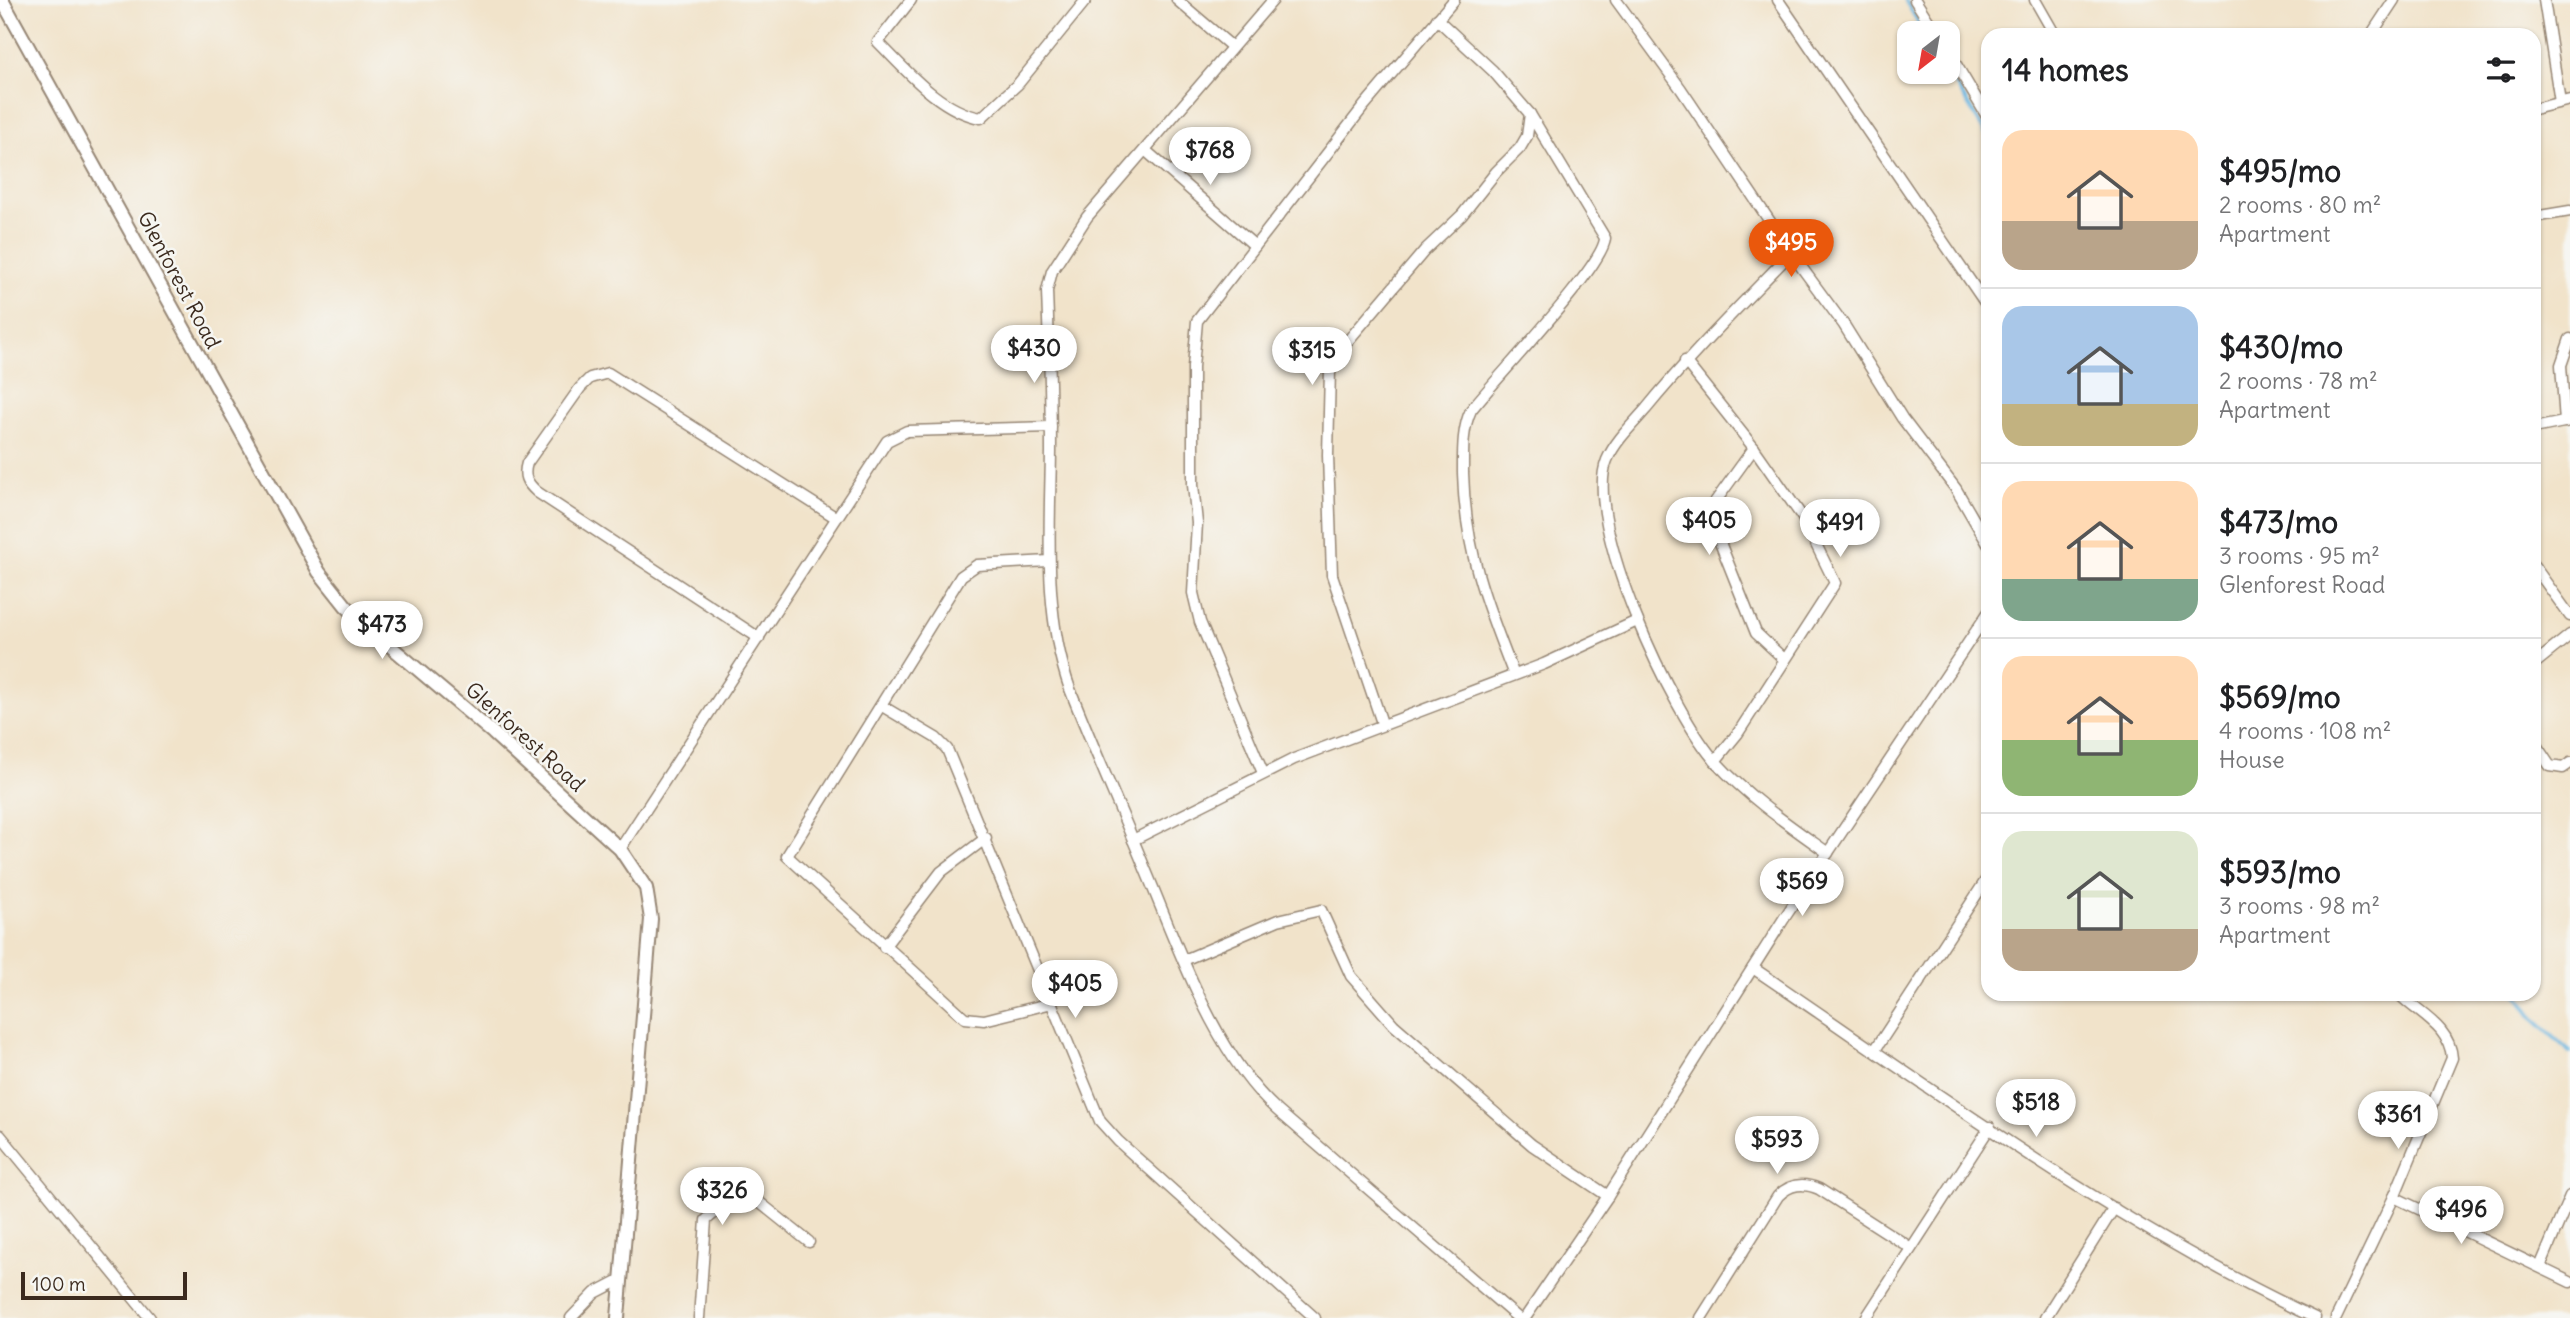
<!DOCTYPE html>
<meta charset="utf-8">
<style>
:root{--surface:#fff;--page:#f6f6f6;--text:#202124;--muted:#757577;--line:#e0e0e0;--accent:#ea580c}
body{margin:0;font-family:Delius,sans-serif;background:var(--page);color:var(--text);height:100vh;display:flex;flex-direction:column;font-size:26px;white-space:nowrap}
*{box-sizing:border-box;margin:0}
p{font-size:23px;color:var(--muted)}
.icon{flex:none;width:38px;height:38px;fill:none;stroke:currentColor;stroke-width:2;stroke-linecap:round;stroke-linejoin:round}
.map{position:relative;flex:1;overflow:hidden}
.side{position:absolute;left:1981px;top:28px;width:560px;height:973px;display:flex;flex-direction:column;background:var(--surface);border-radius:21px;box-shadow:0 2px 5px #0004}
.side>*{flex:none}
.needle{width:46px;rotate:211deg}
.controls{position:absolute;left:1897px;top:21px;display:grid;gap:14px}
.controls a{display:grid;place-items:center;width:63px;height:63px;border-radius:14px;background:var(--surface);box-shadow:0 2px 5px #0004;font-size:35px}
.scale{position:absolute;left:21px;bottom:18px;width:166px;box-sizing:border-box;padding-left:7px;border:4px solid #3b2a1e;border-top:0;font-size:19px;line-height:24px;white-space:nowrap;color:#3b2a1e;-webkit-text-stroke:5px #f6f6f2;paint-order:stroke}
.price{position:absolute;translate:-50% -60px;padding:0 16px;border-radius:24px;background:#fff;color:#222;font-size:23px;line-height:46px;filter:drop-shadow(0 2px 4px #0008)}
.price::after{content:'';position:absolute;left:50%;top:42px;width:21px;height:16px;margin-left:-10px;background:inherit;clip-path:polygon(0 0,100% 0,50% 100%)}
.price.on{background:var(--accent);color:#fff}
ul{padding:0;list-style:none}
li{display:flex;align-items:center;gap:21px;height:175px;padding:0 21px}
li+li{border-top:2px solid var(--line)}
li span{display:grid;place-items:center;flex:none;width:196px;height:140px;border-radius:21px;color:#555}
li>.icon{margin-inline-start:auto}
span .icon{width:84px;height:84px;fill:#fffc;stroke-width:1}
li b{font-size:30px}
h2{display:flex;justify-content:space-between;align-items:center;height:84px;padding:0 21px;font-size:30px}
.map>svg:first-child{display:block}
</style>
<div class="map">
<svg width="2570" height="1318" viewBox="0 0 2570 1318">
<rect width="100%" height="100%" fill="#f6f6f2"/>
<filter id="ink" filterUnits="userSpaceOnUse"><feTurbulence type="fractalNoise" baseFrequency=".0143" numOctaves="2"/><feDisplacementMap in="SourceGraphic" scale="14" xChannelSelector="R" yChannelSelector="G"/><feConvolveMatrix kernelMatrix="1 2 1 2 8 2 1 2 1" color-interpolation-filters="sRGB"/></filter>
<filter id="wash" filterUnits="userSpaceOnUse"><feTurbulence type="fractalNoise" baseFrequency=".00686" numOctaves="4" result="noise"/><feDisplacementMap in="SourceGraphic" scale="28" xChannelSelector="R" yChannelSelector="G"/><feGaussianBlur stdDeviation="1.57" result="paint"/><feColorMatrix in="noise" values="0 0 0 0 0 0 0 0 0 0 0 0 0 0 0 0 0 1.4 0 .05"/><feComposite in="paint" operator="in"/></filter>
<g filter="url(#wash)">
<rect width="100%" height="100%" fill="#f1e3ca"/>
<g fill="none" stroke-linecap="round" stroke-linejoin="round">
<g stroke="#67b6e1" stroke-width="3.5">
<path d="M1905 0 1925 33"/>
<path d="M1948 71 1988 137"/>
<path d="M2517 994 2535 1020 2570 1052"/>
</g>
</g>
</g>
<g filter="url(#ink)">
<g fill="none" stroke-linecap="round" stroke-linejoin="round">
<g stroke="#968674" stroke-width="13">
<g id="minor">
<path d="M911 0 878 42C907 71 940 111 981 118L1018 84 1086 0"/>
<path d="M1177 0 1231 46"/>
<path d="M1273 0 1087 217 1052 271 1047 291C1049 344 1051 397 1051 451 1050 530 1043 613 1070 689 1094 750 1121 810 1146 871 1179 949 1214 1054 1278 1111L1518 1318"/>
<path d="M1616 0 1681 89 1791 253 1844 325 1902 418 1956 489 1988 544"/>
<path d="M1778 0 1988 307"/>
<path d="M1915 0 1936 33"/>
<path d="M2035 0 2055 35"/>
<path d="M2544 0 2560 102"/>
<path d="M1437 19 1493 71 1530 114 1605 238C1605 265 1494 380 1471 410 1462 429 1463 452 1463 473 1465 550 1486 604 1514 675"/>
<path d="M2371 35 2394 0"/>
<path d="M1948 51 1988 118"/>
<path d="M2534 109 2570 100"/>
<path d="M1145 150 1255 246"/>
<path d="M2534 217 2570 211"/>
<path d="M1791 253C1741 305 1691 354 1646 409 1633 424 1615 441 1607 460 1582 521 1673 716 1717 763 1749 798 1789 825 1828 853"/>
<path d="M1685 361 1754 448 1803 518 1835 583 1738 733 1715 761"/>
<path d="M2565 422 2561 365 2570 339"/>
<path d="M2534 428 2569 421"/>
<path d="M1754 448 1715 502 1713 525 1756 633 1785 660"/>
<path d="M1049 561 977 565 961 576 787 856 965 1018 984 1020 1052 1003"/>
<path d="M2534 566 2570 616"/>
<path d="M759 638 537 492C526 482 523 476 527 463L580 388 590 378 608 373 835 517"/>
<path d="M2534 664 2570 635"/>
<path d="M882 706 936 738 947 749 1100 1121 1118 1141 1315 1318"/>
<path d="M1382 723 1332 575 1328 455 1330 369 1346 343 1425 250 1462 215 1496 172 1520 148 1527 136 1530 114"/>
<path d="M2534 742 2550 766 2563 768 2570 763"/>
<path d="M1263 773 1200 622 1193 593 1197 523 1193 485V367L1197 321 1364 106 1454 0"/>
<path d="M1133 840 1294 759 1544 664 1637 621"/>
<path d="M620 849 887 441 907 431 1051 427"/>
<path d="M884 947 941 872 986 838"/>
<path d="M1184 960 1278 920 1321 910 1351 976 1394 1025 1532 1145 1608 1196"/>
<path d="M1753 968C1935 1091 2116 1225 2315 1318"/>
<path d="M1875 1050 1988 877"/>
<path d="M0 1135 150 1318"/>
<path d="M2394 1197 2570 1282"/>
<path d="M2540 1267 2570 1196"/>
<path d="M571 1318 595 1293 620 1280"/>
<path d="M699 1318 706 1220 725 1204 759 1202 809 1242"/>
<path d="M1525 1318 1608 1196 1785 917 1988 613"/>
<path d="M1701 1318 1778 1196C1790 1184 1803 1182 1819 1189L1911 1248"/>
<path d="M1866 1318 1990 1127"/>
<path d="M2045 1318 2114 1208"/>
<path d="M2336 1318 2394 1197 2452 1058C2450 1026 2418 1014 2399 994"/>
</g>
</g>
<g stroke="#968674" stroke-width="16">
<path id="tertiary" d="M2 0 319 572 346 606 376 634 493 733 620 849 646 888 651 919 618 1318"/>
</g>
<use href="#minor" stroke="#fff" stroke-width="10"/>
<use href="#tertiary" stroke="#fff" stroke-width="12"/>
</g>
</g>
<g text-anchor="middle" stroke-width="5" stroke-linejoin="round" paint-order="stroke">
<g font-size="21" fill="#3b2a1e" stroke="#f6f6f2">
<text transform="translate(179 280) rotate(62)" y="7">Glenforest Road</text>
<text transform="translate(525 737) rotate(42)" y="7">Glenforest Road</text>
</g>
</g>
</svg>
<div class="controls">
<a><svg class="needle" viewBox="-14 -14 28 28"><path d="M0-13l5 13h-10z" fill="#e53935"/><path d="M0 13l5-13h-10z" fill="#757577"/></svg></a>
</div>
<div class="scale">100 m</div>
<b class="price" style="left:1210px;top:187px">$768</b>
<b class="price on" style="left:1791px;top:279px">$495</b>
<b class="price" style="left:1034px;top:385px">$430</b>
<b class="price" style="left:1312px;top:387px">$315</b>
<b class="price" style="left:1709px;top:557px">$405</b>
<b class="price" style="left:1840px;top:559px">$491</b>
<b class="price" style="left:382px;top:661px">$473</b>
<b class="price" style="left:1802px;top:918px">$569</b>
<b class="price" style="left:1075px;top:1020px">$405</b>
<b class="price" style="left:2036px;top:1139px">$518</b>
<b class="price" style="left:2398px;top:1151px">$361</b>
<b class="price" style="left:1777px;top:1176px">$593</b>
<b class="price" style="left:722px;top:1227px">$326</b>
<b class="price" style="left:2461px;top:1246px">$496</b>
<section class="side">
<h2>14 homes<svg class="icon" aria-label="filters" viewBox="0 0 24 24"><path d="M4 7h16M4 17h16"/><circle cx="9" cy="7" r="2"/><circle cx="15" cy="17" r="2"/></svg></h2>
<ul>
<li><span style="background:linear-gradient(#ffd9b3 65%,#b9a48a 0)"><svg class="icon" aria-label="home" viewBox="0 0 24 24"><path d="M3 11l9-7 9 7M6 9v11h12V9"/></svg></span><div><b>$495/mo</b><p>2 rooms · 80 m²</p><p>Apartment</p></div></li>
<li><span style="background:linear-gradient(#a9c7e8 70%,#c2b280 0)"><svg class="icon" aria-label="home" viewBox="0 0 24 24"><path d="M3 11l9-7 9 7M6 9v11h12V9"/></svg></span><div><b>$430/mo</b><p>2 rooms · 78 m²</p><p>Apartment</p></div></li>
<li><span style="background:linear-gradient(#ffd9b3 70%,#7fa58c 0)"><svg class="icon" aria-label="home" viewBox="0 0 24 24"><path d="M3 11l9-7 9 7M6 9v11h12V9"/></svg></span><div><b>$473/mo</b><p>3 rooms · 95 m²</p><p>Glenforest Road</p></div></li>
<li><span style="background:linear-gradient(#ffd9b3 60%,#8fb573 0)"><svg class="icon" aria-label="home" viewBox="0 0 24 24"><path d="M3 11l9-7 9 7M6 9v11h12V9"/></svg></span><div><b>$569/mo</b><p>4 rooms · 108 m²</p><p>House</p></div></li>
<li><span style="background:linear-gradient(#dfe7d0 70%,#b9a48a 0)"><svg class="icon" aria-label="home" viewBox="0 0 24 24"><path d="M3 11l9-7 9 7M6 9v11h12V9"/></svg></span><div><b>$593/mo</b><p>3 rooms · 98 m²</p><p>Apartment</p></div></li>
</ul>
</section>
</div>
